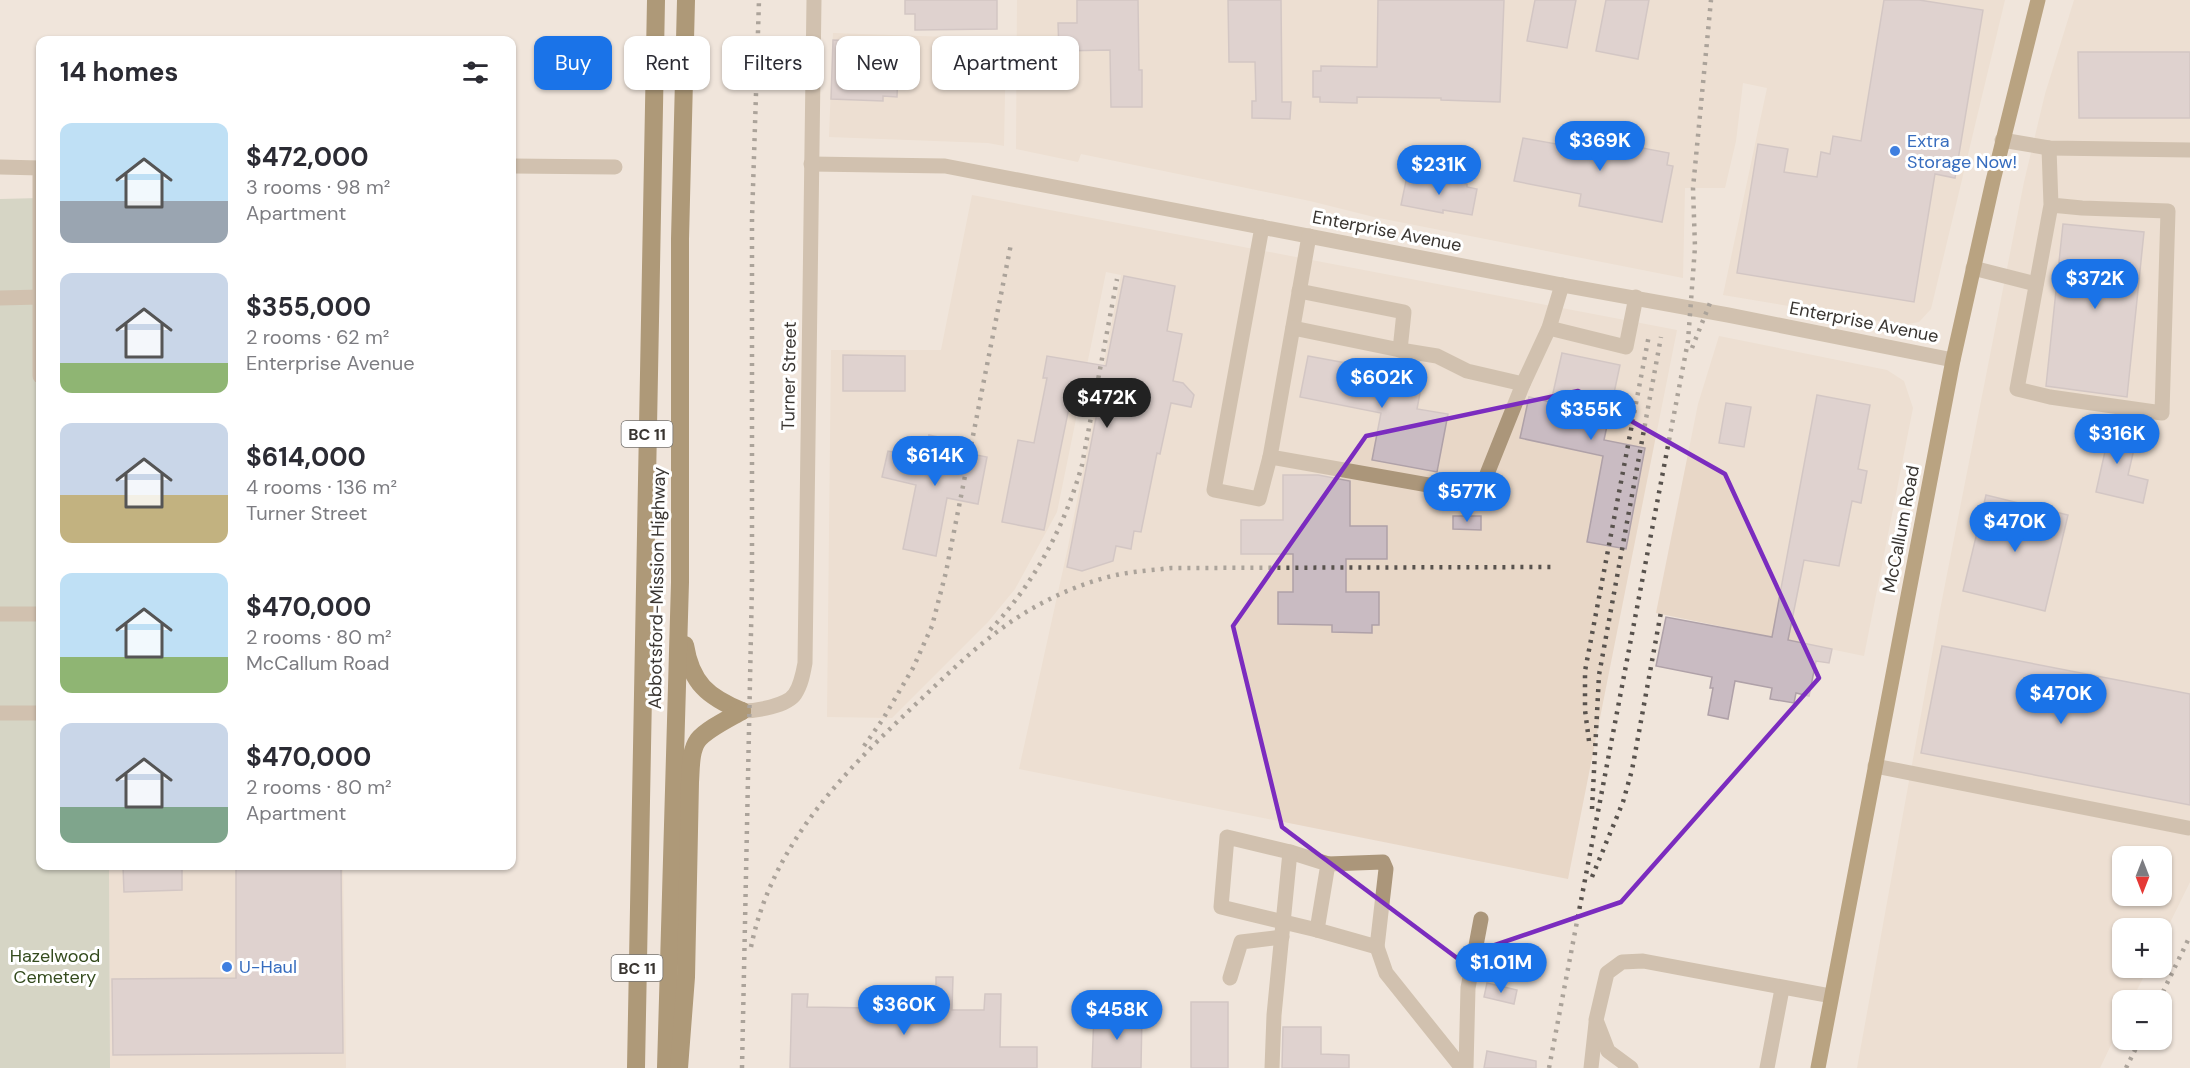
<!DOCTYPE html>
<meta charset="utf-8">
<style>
:root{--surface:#fff;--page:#f2f2f3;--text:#2b2b33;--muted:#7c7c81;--accent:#1a73e8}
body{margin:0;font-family:"DM Sans",sans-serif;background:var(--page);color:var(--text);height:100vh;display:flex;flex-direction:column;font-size:22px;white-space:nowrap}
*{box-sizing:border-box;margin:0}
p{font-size:20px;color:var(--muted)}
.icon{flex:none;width:33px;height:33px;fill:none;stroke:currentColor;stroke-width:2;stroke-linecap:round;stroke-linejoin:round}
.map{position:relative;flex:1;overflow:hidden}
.drawer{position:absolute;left:36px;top:36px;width:480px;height:834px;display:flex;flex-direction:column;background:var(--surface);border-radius:12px;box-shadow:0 2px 4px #0004}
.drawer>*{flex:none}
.hud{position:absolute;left:534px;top:36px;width:570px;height:54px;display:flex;gap:12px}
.needle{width:39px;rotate:180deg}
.fabs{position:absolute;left:2112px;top:846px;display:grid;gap:12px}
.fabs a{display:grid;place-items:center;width:60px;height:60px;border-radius:12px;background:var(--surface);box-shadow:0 2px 4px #0004;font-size:30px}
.price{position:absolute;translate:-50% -51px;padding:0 14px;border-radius:21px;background:var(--accent);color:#fff;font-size:20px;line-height:39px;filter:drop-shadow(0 2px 3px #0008)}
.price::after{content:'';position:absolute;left:50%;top:36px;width:18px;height:14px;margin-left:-9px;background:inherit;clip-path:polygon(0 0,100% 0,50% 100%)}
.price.on{background:#222;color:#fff}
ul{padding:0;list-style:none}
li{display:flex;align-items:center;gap:18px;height:150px;padding:0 24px}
li span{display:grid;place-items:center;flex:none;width:168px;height:120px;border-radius:12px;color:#555}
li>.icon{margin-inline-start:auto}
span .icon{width:72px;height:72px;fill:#fffc;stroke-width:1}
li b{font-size:26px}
h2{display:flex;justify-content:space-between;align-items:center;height:72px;padding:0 24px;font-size:26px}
.tag{padding:0 21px;border-radius:12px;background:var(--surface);box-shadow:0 2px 4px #0004;font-size:21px;line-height:54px}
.tag.on{background:var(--accent);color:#fff}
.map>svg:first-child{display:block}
</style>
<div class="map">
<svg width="2190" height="1068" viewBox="0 0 2190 1068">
<rect width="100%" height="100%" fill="#f0e5db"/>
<g fill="#e8d7c7" fill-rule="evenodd">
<path d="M1017 0H2005L1931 309 1919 322 1903 325 1723 295 1767 88 1743 83 1736 141 1725 188H1685L1683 278 1374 217 1310 201 1081 154 1078 162 1016 149Z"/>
<path d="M2074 0H2190V882L2162 939V928H2122V968H2148L2132 1000H2122V1022L2100 1068H1857L1940 610 2024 182 2045 94ZM2122 856H2162V896H2122Z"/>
<path d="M833 33 1006 39 1004 146 988 143 829 137Z"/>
<path d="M972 195 1677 330 1568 879 1019 769 1068 547 1121 275 1106 272 1057 512 1015 589 988 622 892 718 827 717 831 350H941Z"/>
<path d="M1719 336 1887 370 1904 381 1913 408 1864 656 1656 613 1698 404Z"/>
<path d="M109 866H343L346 1068H110Z"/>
</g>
<path fill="#b5c0ac" d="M40 198V866H109L110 1068H0V199Z"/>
<g fill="#c9bbc2" stroke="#afa1a8" stroke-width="1.5">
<path d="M905 0H997V29L915 30V14H905Z"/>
<path d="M1077 0H1138L1139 70H1142V107H1111L1110 50 1059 51 1058 23H1077Z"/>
<path d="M1228 0H1281L1282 102H1291L1290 119 1252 118V101H1256L1255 62H1229Z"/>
<path d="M1378 0H1504L1500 102 1441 100V98L1357 97V103L1320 102V97H1313V71H1321V66L1377 67Z"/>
<path d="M1535 0H1576L1567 48 1527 41Z"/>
<path d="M1606 0H1649L1638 59 1596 51Z"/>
<path d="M1884 0H1919L1983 10 1955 178 1935 174 1914 302 1737 273 1758 144 1788 149 1784 172 1817 177 1821 152 1830 154 1833 136 1861 141Z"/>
<path d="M833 40 899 43 897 97 883 96V101L831 99Z"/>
<path d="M2078 52H2190V118H2079Z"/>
<path d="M1595 122 1619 127 1616 143 1669 153 1667 165 1673 166 1662 222 1579 206 1581 194 1514 181 1523 138 1556 144 1559 131 1575 134 1576 128 1594 132Z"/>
<path d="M1407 176 1450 184 1451 180 1467 184V187L1477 189 1472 215 1443 210V213L1401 205Z"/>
<path d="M2063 224 2144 232 2127 397 2046 386Z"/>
<path d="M1124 276 1175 286 1167 331 1182 334 1173 381 1183 383 1194 395 1191 407 1171 403 1160 454 1157 453 1141 532 1134 531 1131 549 1116 546 1113 561 1082 571 1067 567 1102 387 1074 383 1044 530 1002 522 1018 440 1034 443 1047 378H1043L1047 356 1106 366Z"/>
<path d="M1562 353 1620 365 1604 440 1645 448 1626 549 1587 542 1603 456 1520 438 1529 397 1551 402Z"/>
<path d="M843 355 905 356V391H843Z"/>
<path d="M1308 356 1423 377 1417 409 1448 414 1437 472 1372 460 1381 413 1300 397Z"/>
<path d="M1817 395 1870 405 1858 469 1867 471 1861 503 1852 501 1839 566 1804 560 1788 640 1832 649 1829 663 1816 661 1809 696 1796 693 1794 703 1770 699 1772 688 1735 681 1728 719 1708 715 1713 688H1710L1712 677 1656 666 1666 617 1772 637Z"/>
<path d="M1726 403 1751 407 1744 447 1719 443Z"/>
<path d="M2090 425 2137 436 2128 475 2148 480 2143 503 2096 492 2106 447 2086 442Z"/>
<path d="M929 435 958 441 956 451 987 457 978 504 947 498 936 556 903 549 916 485 882 477 888 451 924 458Z"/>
<path d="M1283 475H1318L1350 481V526H1387V559H1346V592H1379V625H1372V633L1332 632V625L1278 624V592H1293V554H1241V520H1283Z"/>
<path d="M1986 495 2068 515 2045 611 1963 591Z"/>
<path d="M1453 516H1481V530L1453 529Z"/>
<path d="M1942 646 2190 694V805L1921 753Z"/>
<path d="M123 866H182V890L124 892Z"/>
<path d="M236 866H341L343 1053 113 1055 112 979 236 978Z"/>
<path d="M936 977H953L952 1010H984L985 994H1001L1000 1047H1037V1068H790L792 994H808L807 1007 936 1009Z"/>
<path d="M1487 983 1517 990 1514 1004 1484 997Z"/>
<rect x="1191" y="1002" width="37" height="66"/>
<path d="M1094 1012 1142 1014 1141 1068H1092Z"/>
<path d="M1283 1027H1321V1054L1349 1055V1068H1282Z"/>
<path d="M1487 1051 1536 1061V1068H1484Z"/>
</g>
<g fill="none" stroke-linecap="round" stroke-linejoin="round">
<g stroke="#ab967a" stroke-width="15">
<path d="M2002 140 2049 148 2190 150"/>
<path d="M2049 148 2051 205 2017 389 2050 397 2162 413 2168 211 2082 208 2051 205"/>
<path d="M811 164 945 166 1562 285 1728 315 1953 360"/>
<path d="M512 166 615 167"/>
<path d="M0 167 40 168"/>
<path d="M40 168V376"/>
<path d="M1262 227 1214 490 1259 499 1270 457"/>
<path d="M1309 236 1270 457 1479 494 1523 384 1549 328 1562 285"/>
<path d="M1973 268 2036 284"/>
<path d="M0 298 40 297"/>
<path d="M1293 328 1400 350 1404 312 1299 291"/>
<path d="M1549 328 1626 347 1636 297"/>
<path d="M1400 350 1437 356 1467 371 1523 384"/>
<path d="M0 614H40"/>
<path d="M742 711C756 711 787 706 795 694 801 685 803 674 805 663L814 0"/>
<path d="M0 713H40"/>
<path d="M1875 766 2188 828"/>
<path d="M1227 837 1290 852 1328 864 1317 930 1221 907Z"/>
<path d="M1317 930 1377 947 1386 869 1383 862 1328 864"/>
<path d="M1377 947 1386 973 1462 1068"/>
<path d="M1230 978 1241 942 1282 937"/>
<path d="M1272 1068 1274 1015 1290 852"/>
<path d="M1466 1068 1468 988 1481 919"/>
<path d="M1591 1068 1596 1023"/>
<path d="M1631 1068 1608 1051 1596 1020 1607 973 1622 962 1643 961 1831 996"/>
<path d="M1767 1068 1782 989"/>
</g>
<path stroke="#775216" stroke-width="15" d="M1818 1068 1953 360 1993 181 2038 0"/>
<g stroke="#5e3c00" stroke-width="18">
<path d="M685 645C691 683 708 697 742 711"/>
<path d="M636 1068 656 0"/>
<path d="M666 1068 680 582V239L686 0"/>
<path d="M679 1068 686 977 690 782C691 769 690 751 698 740 707 729 730 718 742 711"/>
</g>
<g stroke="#58524d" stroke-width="4.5" stroke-dasharray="3 6" stroke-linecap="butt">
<path d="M1692 348 1712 298"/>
<path d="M990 630C1034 584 1065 526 1082 465L1117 279"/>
<path d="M1589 741 1585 710V671L1649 335"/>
<path d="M864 746 883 719 913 668 932 626 946 572 1011 244"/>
<path d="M1592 809 1599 675 1661 337"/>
<path d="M1592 877 1623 802 1632 770 1661 612"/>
<path d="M751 947C772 844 843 773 917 703 953 669 989 633 1033 608 1059 593 1091 580 1121 574 1138 571 1155 570 1171 568L1555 567"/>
<path d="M2159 1000 2190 936"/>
<path d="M742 1068 752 584V219L759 0"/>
<path d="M1549 1068 1688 341 1695 247 1693 188 1711 0"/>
<path d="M2126 1068 2140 1040"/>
</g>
</g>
<path d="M0 0H2190V1068H0ZM1578 391 1725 474 1819 678 1621 902 1457 958 1282 827 1233 626 1366 436Z" fill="#f0e5db" fill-opacity=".55" fill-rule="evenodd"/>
<path fill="none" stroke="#7b2cbf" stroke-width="4.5" stroke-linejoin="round" d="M1578 391 1725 474 1819 678 1621 902 1457 958 1282 827 1233 626 1366 436Z"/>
<g fill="#3f7fe0" stroke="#fff" stroke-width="2">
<circle cx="1895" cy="151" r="6"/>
<circle cx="227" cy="967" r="6"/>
</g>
<g text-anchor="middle" stroke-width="6" stroke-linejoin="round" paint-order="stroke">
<g fill="#fff" stroke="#74726f" stroke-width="1.5">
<rect x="621.5" y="421" width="51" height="26" rx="4.5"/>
<rect x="611.5" y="955" width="51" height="26" rx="4.5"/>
</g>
<g font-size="16" font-weight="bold" fill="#393531">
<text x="647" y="440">BC 11</text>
<text x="637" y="974">BC 11</text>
</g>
<g font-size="18" fill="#366cbe" stroke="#fff" text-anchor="start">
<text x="1907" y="147">Extra<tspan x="1907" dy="21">Storage Now!</tspan></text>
<text x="239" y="973">U-Haul</text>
</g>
<g font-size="18" fill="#393531" stroke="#fff">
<text transform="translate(1387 231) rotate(11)" y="6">Enterprise Avenue</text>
<text transform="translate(1864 322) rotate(11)" y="6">Enterprise Avenue</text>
<text transform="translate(789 376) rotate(-89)" y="6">Turner Street</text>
<text transform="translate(1901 529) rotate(-79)" y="6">McCallum Road</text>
<text transform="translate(657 588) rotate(-89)" y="6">Abbotsford-Mission Highway</text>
</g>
<g font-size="18" fill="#344b1e" stroke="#fff">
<text x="55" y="962">Hazelwood<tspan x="55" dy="21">Cemetery</tspan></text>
</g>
</g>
</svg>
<div class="fabs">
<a><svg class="needle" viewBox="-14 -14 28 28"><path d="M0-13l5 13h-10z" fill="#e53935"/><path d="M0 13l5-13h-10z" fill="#7c7c81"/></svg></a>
<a>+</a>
<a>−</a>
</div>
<b class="price" style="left:1600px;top:172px">$369K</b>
<b class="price" style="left:1439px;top:196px">$231K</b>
<b class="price" style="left:2095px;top:310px">$372K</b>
<b class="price" style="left:1382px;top:409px">$602K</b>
<b class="price on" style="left:1107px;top:429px">$472K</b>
<b class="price" style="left:1591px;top:441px">$355K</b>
<b class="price" style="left:2117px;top:465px">$316K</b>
<b class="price" style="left:935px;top:487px">$614K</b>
<b class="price" style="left:1467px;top:523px">$577K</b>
<b class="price" style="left:2015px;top:553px">$470K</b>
<b class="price" style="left:2061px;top:725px">$470K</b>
<b class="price" style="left:1501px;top:994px">$1.01M</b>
<b class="price" style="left:904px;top:1036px">$360K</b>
<b class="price" style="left:1117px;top:1041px">$458K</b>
<div class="hud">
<a class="tag on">Buy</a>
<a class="tag">Rent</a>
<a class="tag">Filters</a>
<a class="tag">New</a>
<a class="tag">Apartment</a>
</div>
<section class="drawer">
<h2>14 homes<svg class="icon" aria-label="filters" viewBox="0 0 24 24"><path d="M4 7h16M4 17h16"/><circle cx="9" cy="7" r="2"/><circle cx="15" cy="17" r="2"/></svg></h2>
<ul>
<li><span style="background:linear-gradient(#bfe0f5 65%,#9aa5b1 0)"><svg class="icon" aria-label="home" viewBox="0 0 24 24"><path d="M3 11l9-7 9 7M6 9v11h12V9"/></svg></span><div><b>$472,000</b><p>3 rooms · 98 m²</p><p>Apartment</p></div></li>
<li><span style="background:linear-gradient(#c9d6e8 75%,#8fb573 0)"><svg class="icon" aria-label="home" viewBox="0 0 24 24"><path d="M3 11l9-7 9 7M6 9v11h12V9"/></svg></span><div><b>$355,000</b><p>2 rooms · 62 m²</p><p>Enterprise Avenue</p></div></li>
<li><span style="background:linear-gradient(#c9d6e8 60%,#c2b280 0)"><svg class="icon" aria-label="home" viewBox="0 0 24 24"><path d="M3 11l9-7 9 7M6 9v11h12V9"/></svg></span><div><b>$614,000</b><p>4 rooms · 136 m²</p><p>Turner Street</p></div></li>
<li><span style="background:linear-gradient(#bfe0f5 70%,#8fb573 0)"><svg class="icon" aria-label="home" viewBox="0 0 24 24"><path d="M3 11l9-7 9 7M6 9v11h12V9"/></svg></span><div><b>$470,000</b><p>2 rooms · 80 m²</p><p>McCallum Road</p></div></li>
<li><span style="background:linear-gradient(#c9d6e8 70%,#7fa58c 0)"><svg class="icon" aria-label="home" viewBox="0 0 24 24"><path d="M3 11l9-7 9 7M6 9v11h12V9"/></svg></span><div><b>$470,000</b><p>2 rooms · 80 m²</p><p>Apartment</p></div></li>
</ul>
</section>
</div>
